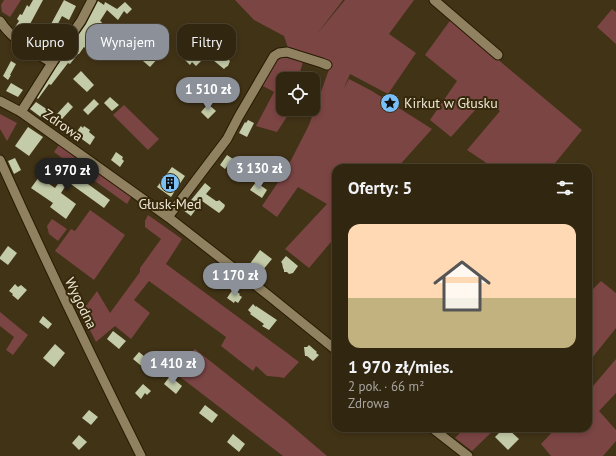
<!DOCTYPE html>
<html lang="pl">
<meta charset="utf-8">
<style>
:root{--surface:#312610;--page:#392e19;--text:#f1f3f6;--muted:#a8a59f;--line:#4c4330;--accent:#8c9099}
body{margin:0;font-family:"PT Sans",sans-serif;background:var(--page);color:var(--text);height:100vh;display:flex;flex-direction:column;font-size:15px;white-space:nowrap}
*{box-sizing:border-box;margin:0}
p{font-size:13px;color:var(--muted)}
.icon{flex:none;width:22px;height:22px;fill:none;stroke:currentColor;stroke-width:2;stroke-linecap:round;stroke-linejoin:round}
.map{position:relative;flex:1;overflow:hidden}
.panel{position:absolute;left:332px;top:164px;width:260px;height:268px;display:flex;flex-direction:column;background:var(--surface);border-radius:12px;box-shadow:0 2px 6px #0003,0 0 0 1px var(--line)}
.panel>*{flex:none}
.hud{position:absolute;left:12px;top:24px;width:260px;height:36px;display:flex;gap:8px}
.fabs{position:absolute;left:276px;top:72px;display:grid;gap:8px}
.fabs a{display:grid;place-items:center;width:44px;height:44px;border-radius:8px;background:var(--surface);box-shadow:0 2px 6px #0003,0 0 0 1px var(--line);font-size:20px}
.price{position:absolute;translate:-50% -34px;padding:0 9px;border-radius:14px;background:var(--accent);color:#fff;font-size:13px;line-height:26px;filter:drop-shadow(0 1px 2px #0008)}
.price::after{content:'';position:absolute;left:50%;top:24px;width:12px;height:9px;margin-left:-6px;background:inherit;clip-path:polygon(0 0,100% 0,50% 100%)}
.price.on{background:#222;color:#fff}
ul{padding:0;list-style:none}
li{display:grid;align-content:center;gap:8px;height:212px;padding:0 16px}
li span{display:grid;place-items:center;height:124px;border-radius:12px;color:#555}
li>.icon{margin-inline-start:auto}
span .icon{width:72px;height:72px;fill:#fffc;stroke-width:1}
li b{font-size:17px}
h2{display:flex;justify-content:space-between;align-items:center;height:48px;padding:0 16px;font-size:17px}
.pill{padding:0 14px;border-radius:12px;background:var(--surface);box-shadow:0 2px 6px #0003,0 0 0 1px var(--line);font-size:14px;line-height:36px}
.pill.on{background:var(--accent);color:#fff}
.map>svg:first-child{display:block}
</style>
<div class="map">
<svg width="616" height="456" viewBox="0 0 616 456">
<rect width="100%" height="100%" fill="#413316"/>
<g fill="#7b4544">
<path d="M4 0H21L10 17 2 12 1 5Z"/>
<path d="M235 0H343L317 34 345 0H414L389 34 416 53 388 94 350 74 344 88 349 79 372 91 432 129 397 168H336V236L309 268 285 249 327 204 298 187 277 217 262 206 285 172 309 125 331 64 302 52 288 48 284 36 254 20Z"/>
<path d="M612 9 616 12V44L597 27Z"/>
<path d="M452 18 502 63 582 130 551 168H494L467 150 500 111 484 100 451 137 430 120 457 81 425 55Z"/>
<path d="M284 57 303 62 298 79H283V109H289L288 115 277 132 256 126 274 92 261 85 278 58Z"/>
<path d="M124 105 159 139 148 150 113 115Z"/>
<path d="M0 114 17 123 7 141 0 129Z"/>
<path d="M59 145 75 157 70 164 54 152Z"/>
<path d="M82 162 131 197 127 204 78 169Z"/>
<path d="M90 210 125 235 94 280 55 251 71 229 75 231Z"/>
<path d="M148 215 182 239 166 264 299 362 284 378 279 377 267 376 256 366 253 371 221 346 226 337 149 281 134 300 150 313 131 339 115 326 96 342 81 313 97 291 110 313 140 272V268L161 239 145 227V221Z"/>
<path d="M52 219 67 229 58 241 49 234 47 226Z"/>
<path d="M601 281 616 293V328L588 363V294Z"/>
<path d="M0 312 28 335 13 355 6 350 14 337 0 326Z"/>
<path d="M195 349 286 421 327 456H283L175 373Z"/>
<path d="M616 359V393L599 411 616 430V441L603 456H551L541 444 556 428H588V392Z"/>
<path d="M465 428H496L472 451 455 438Z"/>
</g>
<g fill="#c4cba8">
<path d="M33 0H43L29 26 27 25 21 35 16 30 17 28 15 27 19 21 17 19 20 14 22 15 27 5 29 7Z"/>
<path d="M64 0 76 6 69 20 62 16 52 35 60 41 54 50 44 44 41 49 32 44 45 23 50 26Z"/>
<path d="M98 1 104 5 105 2 117 9 125 2 132 9 127 14 124 11 118 20 107 10 100 21 102 22 93 34 95 36 90 43 98 49 94 55 84 47 79 54H78L70 64 68 63 51 85 49 84 38 99 37 98 57 66 86 24Z"/>
<path d="M120 25 129 34 122 41 113 32Z"/>
<path d="M153 49 160 56 150 67 143 61Z"/>
<path d="M188 53H193L201 61 196 66 192 62 190 65 185 60 187 58 186 56Z"/>
<path d="M218 54H222L230 61 228 66 226 67 224 69 213 60Z"/>
<path d="M11 61 16 64 10 75H11L8 80 3 76Z"/>
<path d="M81 71 94 85 87 92 73 79Z"/>
<path d="M11 83 23 90 18 97 6 91Z"/>
<path d="M110 97 119 105 112 111 104 103Z"/>
<path d="M94 99 99 104 88 115 83 110Z"/>
<path d="M36 102 48 110 42 118 30 109Z"/>
<path d="M68 102 73 107 62 119 57 114Z"/>
<path d="M208 104 216 111 208 119 201 112Z"/>
<path d="M248 120 254 123 247 137 239 133 245 122 246 123Z"/>
<path d="M81 126 83 128 84 126 90 130 89 132 95 137 90 145 75 134Z"/>
<path d="M28 127 43 137 29 156 15 146Z"/>
<path d="M116 152 123 157 122 159 124 161 120 167 111 160Z"/>
<path d="M227 155 233 159 225 169 220 165Z"/>
<path d="M15 158 21 170 14 174 8 161Z"/>
<path d="M61 164 68 170 70 168 75 172 74 174 110 200 104 208 68 182 61 193 76 204 66 219 50 207 53 203 31 188 39 177 55 188 62 178 55 173Z"/>
<path d="M172 167 185 176 171 197 157 187Z"/>
<path d="M256 182 267 190 262 198 250 190Z"/>
<path d="M205 183 211 188 206 194 216 201H218L219 200 225 205 224 208 219 213 202 201 191 216 183 210Z"/>
<path d="M8 246 17 253 8 265 0 259V257Z"/>
<path d="M260 250 272 259 262 271 256 267 254 269 249 265Z"/>
<path d="M286 256 298 266 293 273 289 274 287 272H284V270L283 268 282 263 281 262Z"/>
<path d="M217 276 225 281 219 289 212 284Z"/>
<path d="M15 284 18 287 21 285 27 290 18 300 12 295 13 294 9 291Z"/>
<path d="M233 289 240 294 239 295 242 297 238 303 235 301 234 303 227 298Z"/>
<path d="M253 304 256 307V306L277 320 269 330 262 326 264 324 250 314 251 313 248 310Z"/>
<path d="M43 316 52 324 48 329 39 322Z"/>
<path d="M113 331 126 341 119 349 107 339Z"/>
<path d="M55 344 65 353 54 367 43 358Z"/>
<path d="M309 345 317 352 316 353 319 355 313 361 307 356H305L304 347H307Z"/>
<path d="M139 352 151 362 145 369 133 359Z"/>
<path d="M170 376 182 386 176 394 164 384Z"/>
<path d="M143 384 151 391 147 395 145 393 141 399 135 393Z"/>
<path d="M205 405 218 415 212 423 199 413Z"/>
<path d="M89 410 98 417 91 425 82 418Z"/>
<path d="M504 428H507L519 439 508 450 495 437Z"/>
<path d="M233 434 245 444 239 452 227 442Z"/>
<path d="M79 435 87 442 79 450 72 443Z"/>
</g>
<g fill="none" stroke-linecap="round" stroke-linejoin="round">
<g stroke="#271b00" stroke-width="11">
<g id="minor">
<path d="M434 0 498 55"/>
<path d="M0 21C12 40 33 51 52 63"/>
<path d="M0 101 21 112 168 217 268 295 336 350"/>
<path d="M21 112 52 63 81 21 92 0"/>
<path d="M0 160C45 260 92 358 141 456"/>
<path d="M168 217 227 139 239 116 274 56 279 53 287 52 322 63 327 65"/>
<path d="M432 428 468 456"/>
</g>
</g>
<use href="#minor" stroke="#908161" stroke-width="9"/>
</g>
<defs>
<g id="sight-disc" transform="scale(1)"><circle r="9.5" fill="#79bff8" stroke="#36290b"/><path d="M0-6L1.8-2.2L6-1.7L2.9 1.2L3.7 5.4L0 3.3L-3.7 5.4L-2.9 1.2L-6-1.7L-1.8-2.2Z" fill="#111"/></g>
<g id="building-disc" transform="scale(1)"><circle r="9.5" fill="#79bff8" stroke="#36290b"/><path d="M-4-6H4V6H1V3H-1V6H-4ZM-2.5-4.3h1.7v1.8h-1.7ZM.8-4.3h1.7v1.8H.8ZM-2.5-1h1.7V.8h-1.7ZM.8-1h1.7V.8H.8Z" fill="#111"/></g>
</defs>
<g fill-rule="evenodd">
<use href="#sight-disc" x="390" y="103"/>
<use href="#building-disc" x="170" y="183"/>
</g>
<g text-anchor="middle" stroke-width="4" stroke-linejoin="round" paint-order="stroke">
<g font-size="14" fill="#eee6d5" stroke="#36290b" text-anchor="start">
<text x="404" y="108">Kirkut w Głusku</text>
<text x="170" y="209" text-anchor="middle">Głusk-Med</text>
</g>
<g font-size="14" fill="#eee6d5" stroke="#36290b">
<text transform="translate(63 125) rotate(35)" y="5">Zdrowa</text>
<text transform="translate(81 303) rotate(64)" y="5">Wygodna</text>
</g>
</g>
</svg>
<div class="fabs">
<a><svg class="icon" aria-label="locate" viewBox="0 0 24 24"><circle cx="12" cy="12" r="6"/><path d="M12 2v4M12 18v4M2 12h4M18 12h4"/></svg></a>
</div>
<b class="price" style="left:208px;top:111px">1 510 zł</b>
<b class="price" style="left:259px;top:190px">3 130 zł</b>
<b class="price on" style="left:67px;top:192px">1 970 zł</b>
<b class="price" style="left:235px;top:297px">1 170 zł</b>
<b class="price" style="left:173px;top:385px">1 410 zł</b>
<div class="hud">
<a class="pill">Kupno</a>
<a class="pill on">Wynajem</a>
<a class="pill">Filtry</a>
</div>
<section class="panel">
<h2>Oferty: 5<svg class="icon" aria-label="filters" viewBox="0 0 24 24"><path d="M4 7h16M4 17h16"/><circle cx="9" cy="7" r="2"/><circle cx="15" cy="17" r="2"/></svg></h2>
<ul>
<li><span style="background:linear-gradient(#ffd9b3 60%,#c2b280 0)"><svg class="icon" aria-label="home" viewBox="0 0 24 24"><path d="M3 11l9-7 9 7M6 9v11h12V9"/></svg></span><div><b>1 970 zł/mies.</b><p>2 pok. · 66 m²</p><p>Zdrowa</p></div></li>
</ul>
</section>
</div>
